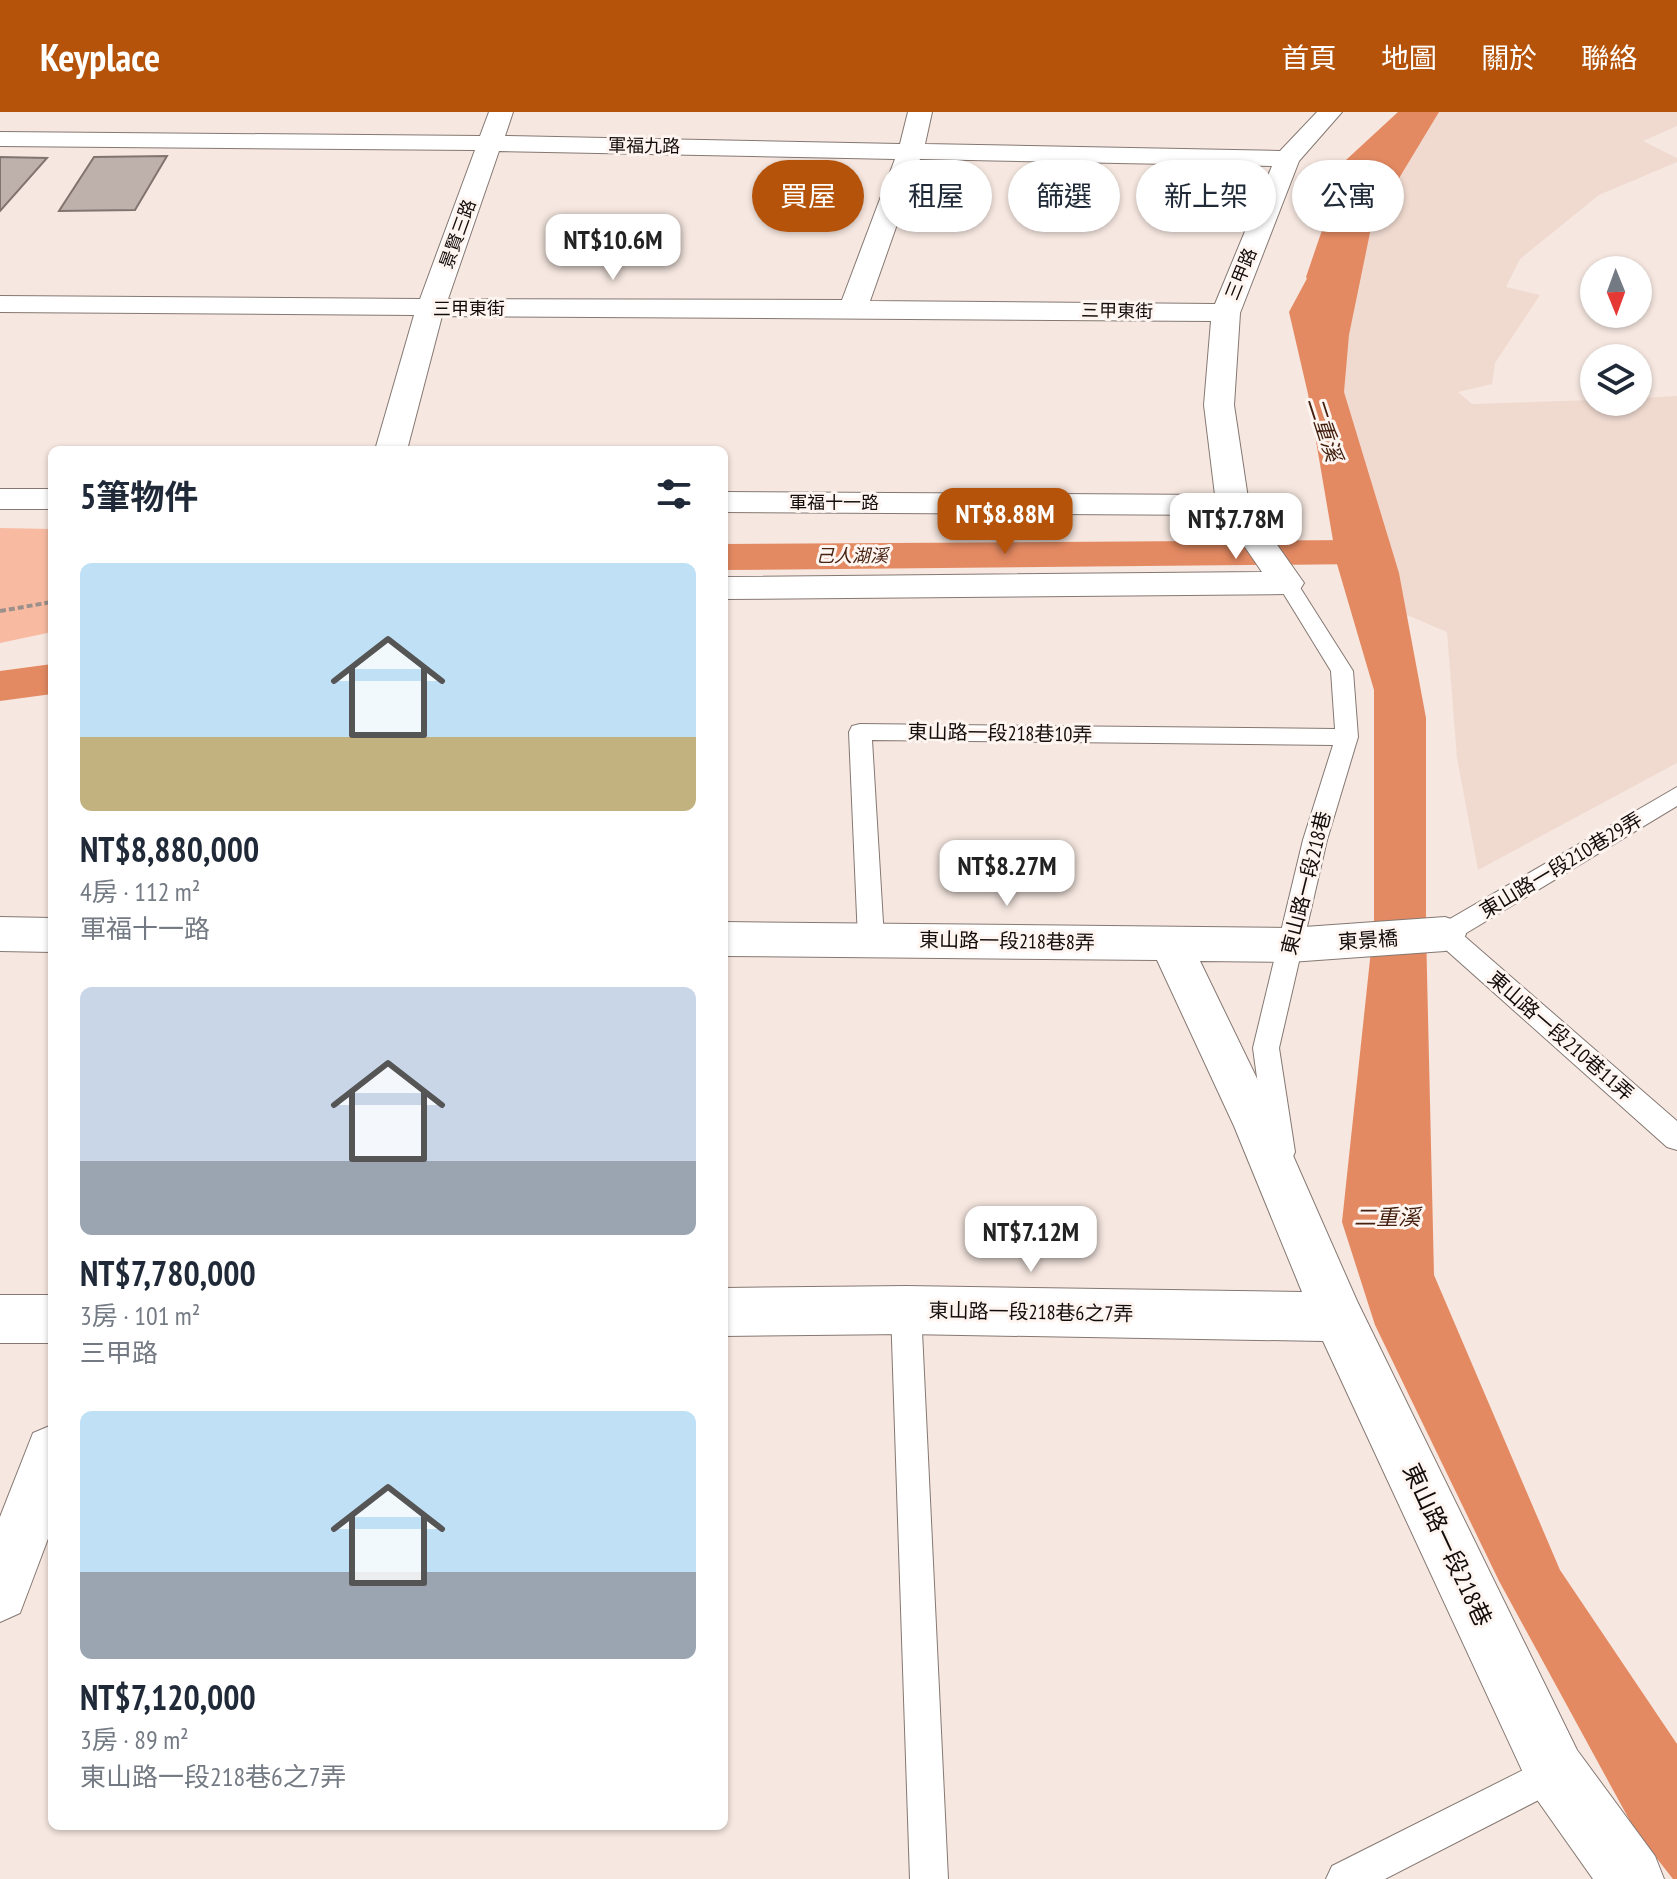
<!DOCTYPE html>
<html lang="zh-TW">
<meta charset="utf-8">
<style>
:root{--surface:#fff;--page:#f6f6f7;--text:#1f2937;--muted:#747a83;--accent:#b45309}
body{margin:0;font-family:"PT Sans Narrow","Noto Sans TC",sans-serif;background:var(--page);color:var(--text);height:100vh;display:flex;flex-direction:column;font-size:30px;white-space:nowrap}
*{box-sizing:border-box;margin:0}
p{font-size:26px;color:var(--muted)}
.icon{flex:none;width:44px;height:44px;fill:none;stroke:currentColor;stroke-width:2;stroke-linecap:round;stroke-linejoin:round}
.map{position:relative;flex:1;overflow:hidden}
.details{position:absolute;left:48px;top:334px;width:680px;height:1384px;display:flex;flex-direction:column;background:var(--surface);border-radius:12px;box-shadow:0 2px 6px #0004}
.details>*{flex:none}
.top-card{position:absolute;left:752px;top:48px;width:760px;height:72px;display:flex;gap:16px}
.needle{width:52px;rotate:179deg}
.buttons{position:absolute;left:1580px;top:144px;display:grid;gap:16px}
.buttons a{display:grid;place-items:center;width:72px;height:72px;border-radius:50%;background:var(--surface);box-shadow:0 2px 6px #0004;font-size:40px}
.price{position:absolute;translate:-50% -68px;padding:0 18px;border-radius:16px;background:#fff;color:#222;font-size:26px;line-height:52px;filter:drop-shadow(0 2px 4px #0008)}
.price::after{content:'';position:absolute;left:50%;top:48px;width:24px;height:18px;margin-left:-12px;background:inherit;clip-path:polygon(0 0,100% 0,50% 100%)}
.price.active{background:var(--accent);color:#fff}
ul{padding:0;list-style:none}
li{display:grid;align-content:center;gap:16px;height:424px;padding:0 32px}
li span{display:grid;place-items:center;height:248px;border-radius:12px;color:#555}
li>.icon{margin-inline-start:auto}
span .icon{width:144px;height:144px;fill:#fffc;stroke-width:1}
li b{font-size:34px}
h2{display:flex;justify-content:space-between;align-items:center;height:96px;padding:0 32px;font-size:34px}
.pill{padding:0 28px;border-radius:36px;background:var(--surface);box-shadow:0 2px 6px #0004;font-size:28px;line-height:72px}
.pill.active{background:var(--accent);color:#fff}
header{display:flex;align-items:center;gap:48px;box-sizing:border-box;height:112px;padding:0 40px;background:var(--accent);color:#fff}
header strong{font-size:38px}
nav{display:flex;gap:44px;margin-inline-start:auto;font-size:28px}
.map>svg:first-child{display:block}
</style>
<header>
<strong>Keyplace</strong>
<nav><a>首頁</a><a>地圖</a><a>關於</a><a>聯絡</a></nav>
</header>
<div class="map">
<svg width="1677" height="1767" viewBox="0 0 1677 1767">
<rect width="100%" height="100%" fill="#f6e7e0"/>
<path fill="#f0dad0" d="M1420 0H1677V14L1643 29 1677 46V50L1599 83 1520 147 1506 175 1540 183 1495 251 1492 272 1458 280 1472 292 1594 288V290H1638V286L1677 284V651L1478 758 1457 646 1447 520 1374 489 1314 292 1344 123Z"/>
<path fill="#f8bba1" d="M0 416 52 417V520L0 531Z"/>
<path fill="#e48a62" d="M1406 0H1439L1372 111 1349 223 1344 280 1399 461 1426 606V818L1434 1163 1560 1458 1677 1632V1767H1673L1636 1720 1499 1469 1375 1213 1342 1110 1374 810V578L1337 452 1308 282 1289 200 1341 103Z"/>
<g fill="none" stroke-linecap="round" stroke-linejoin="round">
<g fill="#e48a62" fill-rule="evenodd">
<path d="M1398 0H1429L1375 51 1338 165 1334 172 1322 175 1310 172 1306 165 1346 48Z"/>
<path d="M1364 428 1378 431 1384 440 1378 449 1364 452 724 458V432Z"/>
<path d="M52 552V582L0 589V559Z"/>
</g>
</g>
<g fill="#beb0aa" stroke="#81746f" stroke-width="2">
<path d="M167 44 135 98 59 99 94 45Z"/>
<path d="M0 45 47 46 0 99Z"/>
</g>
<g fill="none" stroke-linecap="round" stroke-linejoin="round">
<g stroke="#857872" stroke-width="2">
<g id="service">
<path d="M1287 465 1294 466 1353 559 1358 625 1327 728 1279 936 1295 1040 1291 1049 1281 1052 1271 1049 1267 1040 1253 936 1303 728 1333 633 872 628 884 827 880 834 871 837 862 834 858 827 849 620 852 614 860 612 1335 617 1331 559 1277 471Z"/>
<path d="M1677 675V694L1463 823 1677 1009V1038L1667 1035 1436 829 1432 822 1436 815Z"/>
<path d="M906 1184 917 1188 921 1198 948 1767H910L891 1198 895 1188Z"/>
<path d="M1555 1642 1568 1647 1573 1660 1568 1673 1385 1767H1326L1332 1754Z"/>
</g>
</g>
<g stroke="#857872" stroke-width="2">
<g id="minor">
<path d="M489 0H513L505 24 900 32 908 0H932L925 32 1280 39 1317 0H1342L1299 49 1240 201 1234 293 1249 393 1304 471 1299 479 1287 482 724 487V465L1262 460 1223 403 724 400V380L1215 383 1204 293 1211 209 442 204 407 338H375L414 203 0 200V184L420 187 475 38 0 34V20L480 24ZM499 39 895 47 842 188 448 187ZM920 47 1272 54 1215 192 870 189Z"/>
<rect x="0" y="377" width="52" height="20"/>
<path d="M0 805 52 806V840L0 839Z"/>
<path d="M1445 805 1460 810 1466 822 1460 834 1445 839 1290 850 1200 849 1280 1014 1357 1189 1577 1638 1655 1744 1664 1767H1593L1533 1682 1323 1229 906 1222 724 1224V1176L906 1174 1302 1180 1234 1014 1157 848 724 844V810L1290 816Z"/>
<rect x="0" y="1183" width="52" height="48"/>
<path d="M52 1313V1416L20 1501 0 1510V1405L33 1321Z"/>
</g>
</g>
<path stroke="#9b908b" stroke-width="4" stroke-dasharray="6 3" stroke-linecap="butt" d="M0 499 52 490"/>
<use href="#service" fill="#fff" fill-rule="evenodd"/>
<use href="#minor" fill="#fff" fill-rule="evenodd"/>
</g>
<g text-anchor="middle" stroke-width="6" stroke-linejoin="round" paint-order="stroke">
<g font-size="18" fill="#120d0b" stroke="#fef5f1">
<text transform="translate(644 34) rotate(1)" y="6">軍福九路</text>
<text transform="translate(458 122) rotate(-70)" y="6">景賢三路</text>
<text transform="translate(1241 162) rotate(-68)" y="6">三甲路</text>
<text x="469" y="203">三甲東街</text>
<text transform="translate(1117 199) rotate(1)" y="6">三甲東街</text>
<text x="834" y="397">軍福十一路</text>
</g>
<g font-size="18" font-style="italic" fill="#452110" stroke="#fef5f1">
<text x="852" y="450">己人湖溪</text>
</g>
<g font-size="20" fill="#120d0b" stroke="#fef5f1">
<text transform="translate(1000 621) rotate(1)" y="7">東山路一段218巷10弄</text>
<text transform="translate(1561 753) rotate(-31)" y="7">東山路一段210巷29弄</text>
<text transform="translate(1306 771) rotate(-76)" y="7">東山路一段218巷</text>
<text transform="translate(1368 828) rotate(-4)" y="7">東景橋</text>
<text transform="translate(1007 829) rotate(1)" y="7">東山路一段218巷8弄</text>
<text transform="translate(1561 924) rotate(41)" y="7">東山路一段210巷11弄</text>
<text transform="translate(1031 1200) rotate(1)" y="7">東山路一段218巷6之7弄</text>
</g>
<g font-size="22" font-style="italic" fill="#452110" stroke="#fef5f1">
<text transform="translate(1325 317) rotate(72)" y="8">二重溪</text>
<text x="1387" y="1113">二重溪</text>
</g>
<g font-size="24" fill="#120d0b" stroke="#fef5f1">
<text transform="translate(1447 1433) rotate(65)" y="8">東山路一段218巷</text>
</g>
</g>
</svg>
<div class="buttons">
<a><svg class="needle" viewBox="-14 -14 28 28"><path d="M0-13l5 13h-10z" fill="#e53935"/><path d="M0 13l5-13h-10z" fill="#747a83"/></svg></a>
<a><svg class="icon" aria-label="layers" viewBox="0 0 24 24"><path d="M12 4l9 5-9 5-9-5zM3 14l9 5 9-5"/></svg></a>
</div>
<b class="price" style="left:613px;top:170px">NT$10.6M</b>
<b class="price active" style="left:1005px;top:444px">NT$8.88M</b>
<b class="price" style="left:1236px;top:449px">NT$7.78M</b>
<b class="price" style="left:1007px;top:796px">NT$8.27M</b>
<b class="price" style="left:1031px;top:1162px">NT$7.12M</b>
<div class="top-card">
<a class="pill active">買屋</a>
<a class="pill">租屋</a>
<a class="pill">篩選</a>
<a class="pill">新上架</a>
<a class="pill">公寓</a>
</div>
<section class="details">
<h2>5筆物件<svg class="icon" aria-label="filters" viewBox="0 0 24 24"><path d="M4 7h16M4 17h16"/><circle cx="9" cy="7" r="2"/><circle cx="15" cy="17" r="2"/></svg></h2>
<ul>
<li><span style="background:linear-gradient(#bfe0f5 70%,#c2b280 0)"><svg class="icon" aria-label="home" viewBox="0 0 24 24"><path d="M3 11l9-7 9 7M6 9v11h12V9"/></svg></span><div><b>NT$8,880,000</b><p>4房 · 112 m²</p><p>軍福十一路</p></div></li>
<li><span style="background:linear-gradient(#c9d6e8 70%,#9aa5b1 0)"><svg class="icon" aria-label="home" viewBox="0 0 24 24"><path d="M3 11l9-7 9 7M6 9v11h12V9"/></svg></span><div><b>NT$7,780,000</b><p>3房 · 101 m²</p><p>三甲路</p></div></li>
<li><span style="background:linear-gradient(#bfe0f5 65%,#9aa5b1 0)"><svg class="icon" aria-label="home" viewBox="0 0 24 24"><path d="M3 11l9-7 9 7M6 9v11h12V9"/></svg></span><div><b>NT$7,120,000</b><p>3房 · 89 m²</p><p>東山路一段218巷6之7弄</p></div></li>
</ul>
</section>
</div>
